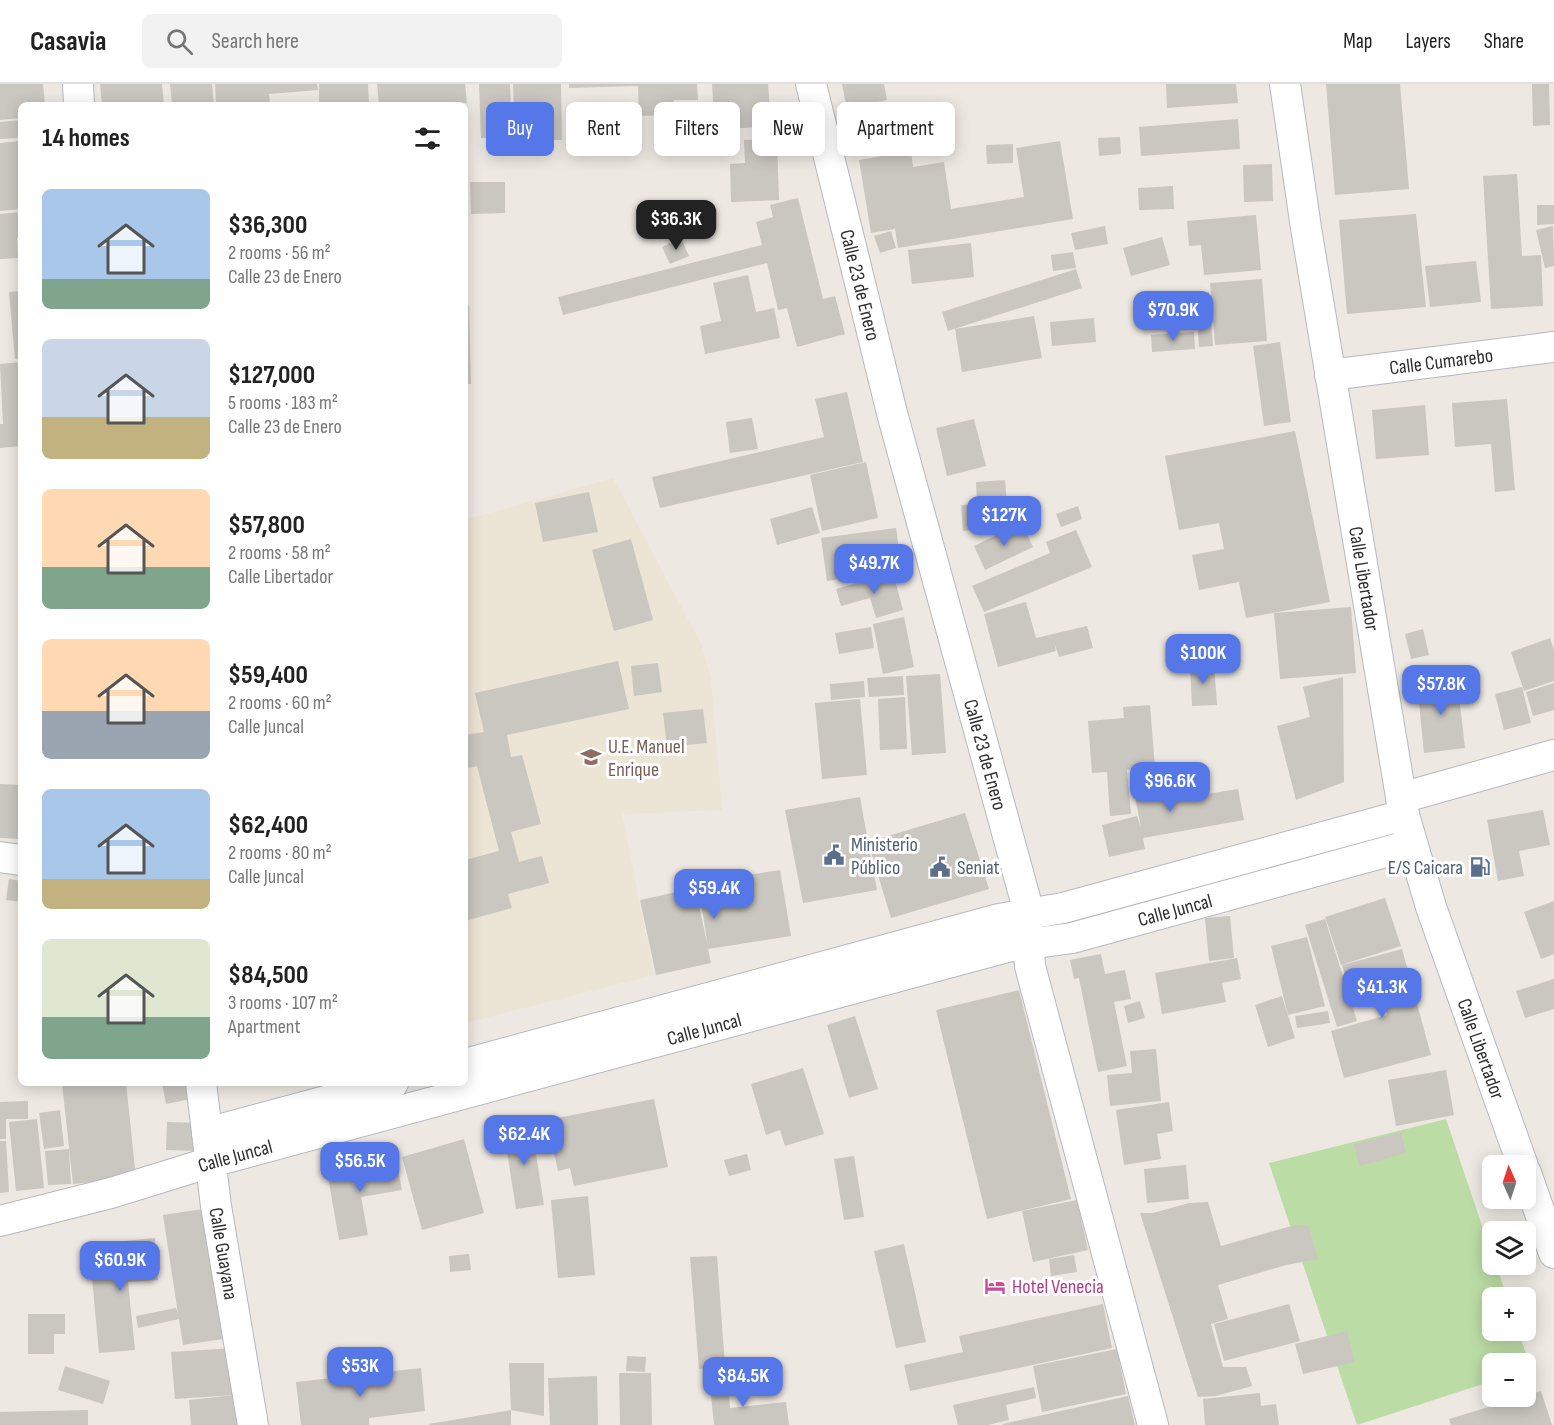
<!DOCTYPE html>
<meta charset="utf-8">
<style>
:root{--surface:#fff;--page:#f2f2f2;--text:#222;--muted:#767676;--line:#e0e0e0;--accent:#5677e7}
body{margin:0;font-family:"Sofia Sans Condensed",sans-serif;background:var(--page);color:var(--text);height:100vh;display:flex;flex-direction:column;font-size:22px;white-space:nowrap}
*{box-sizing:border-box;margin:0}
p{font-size:20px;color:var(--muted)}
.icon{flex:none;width:33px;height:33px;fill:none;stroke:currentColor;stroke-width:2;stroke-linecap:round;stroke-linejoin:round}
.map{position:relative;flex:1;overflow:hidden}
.side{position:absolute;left:18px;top:18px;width:450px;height:984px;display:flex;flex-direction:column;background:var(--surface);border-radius:9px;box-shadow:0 3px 15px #0003}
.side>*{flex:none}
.top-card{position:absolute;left:486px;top:18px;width:570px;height:54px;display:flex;gap:12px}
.needle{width:39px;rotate:357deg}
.fabs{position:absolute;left:1482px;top:1071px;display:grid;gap:12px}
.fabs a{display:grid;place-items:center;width:54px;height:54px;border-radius:9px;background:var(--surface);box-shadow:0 3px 15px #0003;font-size:30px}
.price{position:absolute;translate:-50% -51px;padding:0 14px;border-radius:12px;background:var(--accent);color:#fff;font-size:20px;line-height:39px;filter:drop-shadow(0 2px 3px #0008)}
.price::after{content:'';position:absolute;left:50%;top:36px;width:18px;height:14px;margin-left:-9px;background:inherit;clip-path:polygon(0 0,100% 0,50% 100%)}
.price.on{background:#222;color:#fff}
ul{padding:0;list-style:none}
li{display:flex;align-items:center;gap:18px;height:150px;padding:0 24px}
li span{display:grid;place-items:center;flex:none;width:168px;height:120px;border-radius:9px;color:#555}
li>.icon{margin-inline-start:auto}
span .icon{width:72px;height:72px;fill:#fffc;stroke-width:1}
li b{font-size:26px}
h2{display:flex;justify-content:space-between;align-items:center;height:72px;padding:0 24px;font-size:26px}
.tag{padding:0 21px;border-radius:9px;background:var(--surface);box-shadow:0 3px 15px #0003;font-size:21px;line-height:54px}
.tag.on{background:var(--accent);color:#fff}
header{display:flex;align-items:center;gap:36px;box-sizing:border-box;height:84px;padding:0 30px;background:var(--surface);border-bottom:2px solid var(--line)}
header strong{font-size:28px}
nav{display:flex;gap:33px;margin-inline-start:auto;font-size:21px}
.search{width:420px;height:54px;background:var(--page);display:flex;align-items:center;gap:15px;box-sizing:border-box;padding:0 21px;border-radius:9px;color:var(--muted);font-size:22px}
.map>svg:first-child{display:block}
</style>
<header>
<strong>Casavia</strong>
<div class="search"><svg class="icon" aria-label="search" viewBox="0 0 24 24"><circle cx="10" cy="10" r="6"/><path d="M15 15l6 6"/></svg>Search here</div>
<nav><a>Map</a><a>Layers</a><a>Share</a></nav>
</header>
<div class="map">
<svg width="1554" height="1341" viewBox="0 0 1554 1341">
<rect width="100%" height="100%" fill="#ede8e2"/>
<path fill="#ece4d4" d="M613 394 702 562 711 595 722 726 622 730 654 891 465 939V436Z"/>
<path fill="#bbdda5" d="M1446 1035 1492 1171V1180L1496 1181 1507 1213 1492 1214V1246L1518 1247 1531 1284 1526 1286V1280H1492V1297L1357 1341 1269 1079Z"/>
<g fill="#cac6c0">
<path d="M0 0H43L45 21H21V34L0 36Z"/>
<path d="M100 0H162L164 21H102Z"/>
<path d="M170 0H212L214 21H172Z"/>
<path d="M215 0H317L318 6 269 10 270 21H216Z"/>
<path d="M319 0H368L369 21H319Z"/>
<path d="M377 0H465L467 19 379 21Z"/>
<path d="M479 0H510L512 53 481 54Z"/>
<path d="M513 0H561L562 56H515Z"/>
<path d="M569 0H697L698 16H674V31L639 32 638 2 569 4Z"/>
<path d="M712 0H768L771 42 715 46Z"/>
<path d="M842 0H884L887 16 847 25Z"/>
<path d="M1166 0H1236L1238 19 1167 24Z"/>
<path d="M1326 0H1400L1409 105 1335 111Z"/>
<path d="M1532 0H1549L1550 41 1533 42Z"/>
<path d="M1238 35 1240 65 1141 72 1139 43Z"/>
<path d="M21 36V54L0 55V38Z"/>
<path d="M1120 53 1121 70 1099 72 1098 54Z"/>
<path d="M777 55 779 116 731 118 730 80 745 79 744 56Z"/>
<path d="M21 57V125L0 127V59Z"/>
<path d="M1060 57 1073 135 898 164 895 145 871 149 859 76 911 67 913 83 944 78 951 125 1024 113 1016 64Z"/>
<path d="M1013 60V79L987 80 986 61Z"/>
<path d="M1272 80 1273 117 1244 118 1243 81Z"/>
<path d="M1517 90 1522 172 1541 171 1543 222 1491 225 1483 92Z"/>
<path d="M470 98H505V129L471 130Z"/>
<path d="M1173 102 1174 125 1139 126 1138 104Z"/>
<path d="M798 114 823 215 835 212 845 250 797 263 787 224 778 226 767 179 563 231 558 213 762 161 756 138 773 133 770 121Z"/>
<path d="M1537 121H1554V140L1537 141Z"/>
<path d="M21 128V154H17L18 174 0 175V130Z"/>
<path d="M1416 130 1426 223 1347 230 1339 136Z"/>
<path d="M1256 131 1261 186 1204 191 1201 161 1189 162 1187 137Z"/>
<path d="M1105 142 1108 160 1075 166 1071 149Z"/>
<path d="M1553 142 1554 182 1545 184 1536 146Z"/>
<path d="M891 147 896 164 880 169 874 152Z"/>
<path d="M1162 153 1170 181 1131 192 1123 164Z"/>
<path d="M681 154 689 172 670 180 662 163Z"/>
<path d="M971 159 974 193 912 200 908 166Z"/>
<path d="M1073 168 1076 184 1053 187 1051 171Z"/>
<path d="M1476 177 1481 218 1430 223 1425 182Z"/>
<path d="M1076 185 1082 204 948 247 942 228Z"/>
<path d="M748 191 756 228 774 224 780 254 705 270 700 242 721 237 713 199Z"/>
<path d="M1262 195 1267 257 1215 261 1210 199Z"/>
<path d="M21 207V274L15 275 9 208Z"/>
<path d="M1209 208 1213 262 1199 263 1195 209Z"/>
<path d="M469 221 471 300H465V222Z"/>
<path d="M1034 232 1042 274 962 288 955 245Z"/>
<path d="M1094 234 1096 258 1052 262 1050 238Z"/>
<path d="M1194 248 1195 265 1152 268 1151 251Z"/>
<path d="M1280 258 1291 338 1264 342 1253 262Z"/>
<path d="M21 278V362L0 364V340H3L0 280Z"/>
<path d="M847 308 863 378 660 424 652 393 824 353 815 315Z"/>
<path d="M1507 315 1515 406 1495 408 1491 360 1455 363 1452 319Z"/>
<path d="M1425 321 1429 371 1376 375 1372 326Z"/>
<path d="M752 334 758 365 730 369 726 338Z"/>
<path d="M974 335 986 382 947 392 936 344Z"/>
<path d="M1295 347 1330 518 1246 534 1239 498 1199 506 1192 471 1224 465 1219 439 1179 446 1165 372Z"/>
<path d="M866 378 878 434 822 447 810 391Z"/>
<path d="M1005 396 1009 443 963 447 961 421 977 420 976 398Z"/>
<path d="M589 408 598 448 543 458 535 419Z"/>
<path d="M1078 422 1082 435 1061 443 1056 430Z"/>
<path d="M812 423 820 449 777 461 770 435Z"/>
<path d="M1022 439 1033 463 985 486 974 462Z"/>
<path d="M896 444 902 486 827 497 821 454Z"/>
<path d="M1076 446 1092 483 984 528 972 502 1050 469 1046 458Z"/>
<path d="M631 455 653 536 614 547 592 466Z"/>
<path d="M893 489 903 526 876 534 870 514 841 522 836 505Z"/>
<path d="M1026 518 1036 554 1087 542 1093 564 1059 573 1054 558 1056 567 998 583 984 530Z"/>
<path d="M1351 523 1356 589 1280 595 1274 529Z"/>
<path d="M904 533 914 583 883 590 873 540Z"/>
<path d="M871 543 874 564 839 570 835 549Z"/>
<path d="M1423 545 1429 571 1411 575 1405 550Z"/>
<path d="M1550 554 1554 566V597L1524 607 1511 568Z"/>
<path d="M618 577 629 625 507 651 511 673 522 671 541 740 511 748 519 778 542 772 549 799 508 810 512 824 465 837V776L499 767 477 682 465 685V651L484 648 475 609Z"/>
<path d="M658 579 662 608 634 612 631 582Z"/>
<path d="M1214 579 1217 621 1192 622 1190 581Z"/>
<path d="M940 590 946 669 912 671 906 592Z"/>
<path d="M903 592 904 611 869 613 867 594Z"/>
<path d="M1343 593 1344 698 1296 716 1277 642 1310 633 1303 603Z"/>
<path d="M1457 595 1465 664 1424 669 1417 599Z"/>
<path d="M864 597 865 613 831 616 830 600Z"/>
<path d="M1554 599V626L1533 632 1526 608Z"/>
<path d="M1522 603 1531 639 1504 646 1495 610Z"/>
<path d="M905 613 907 665 880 666 878 615Z"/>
<path d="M860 615 867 691 822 695 815 619Z"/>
<path d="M1150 621 1155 683 1127 686 1131 730 1110 732 1107 688 1092 689 1088 637 1124 634 1123 623Z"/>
<path d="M703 625 707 659 667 663 663 629Z"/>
<path d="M1159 692 1161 705 1204 697 1207 710 1238 705 1244 736 1143 754 1145 765 1109 773 1102 741 1137 732 1141 744 1132 697Z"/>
<path d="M0 700 21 701V755L0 754Z"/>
<path d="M860 713 868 758 965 729 989 805 891 834 868 758 877 806 803 819 785 726Z"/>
<path d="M1543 726 1550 761 1519 767 1524 792 1498 797 1487 736Z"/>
<path d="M780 786 791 852 708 865 711 879 656 891 640 816 695 804 708 863 700 812 724 807 722 795Z"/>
<path d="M9 795 21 797V818L6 816Z"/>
<path d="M1385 814 1401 862 1341 881 1325 833Z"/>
<path d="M1554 817V870L1541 875 1524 828Z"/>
<path d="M1230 832 1234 874 1209 877 1205 834Z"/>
<path d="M1325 835 1357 937 1337 943 1305 841Z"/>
<path d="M1307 853 1325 922 1288 931 1271 862Z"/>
<path d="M1402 865 1431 971 1344 994 1331 947 1387 931 1377 897 1349 905 1342 881Z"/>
<path d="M1101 870 1105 890 1125 886 1131 915 1114 918 1127 982 1098 988 1079 894 1074 895 1070 876Z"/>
<path d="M1237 874 1241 895 1222 899 1226 918 1162 930 1155 889Z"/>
<path d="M1554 895V925L1525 934 1516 907Z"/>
<path d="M1019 906 1071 1115 987 1135 936 926Z"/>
<path d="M1282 912 1295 954 1268 963 1255 921Z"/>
<path d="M1140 917 1145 934 1128 939 1124 922Z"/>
<path d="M1328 927 1330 939 1297 944 1295 932Z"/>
<path d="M855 932 878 1005 849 1014 827 941Z"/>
<path d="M1156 965 1161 1017 1110 1022 1107 991 1132 989 1130 967Z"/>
<path d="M803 984 824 1050 785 1062 780 1046 766 1051 751 1000Z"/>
<path d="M1446 986 1454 1031 1396 1042 1388 996Z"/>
<path d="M62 999H126L136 1094 73 1100Z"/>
<path d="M162 999H193L196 1014 166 1020Z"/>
<path d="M654 1015 668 1083 574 1102 570 1084 558 1087 547 1036Z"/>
<path d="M28 1017V1035H6V1055H0V1018Z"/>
<path d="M1169 1018 1173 1047 1157 1050 1161 1075 1124 1081 1116 1026Z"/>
<path d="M60 1026 64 1062 44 1065 39 1029Z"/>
<path d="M37 1035 44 1104 16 1107 9 1038Z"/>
<path d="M167 1038 200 1039 199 1067 166 1066Z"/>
<path d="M531 1038 544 1121 516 1125 503 1042Z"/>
<path d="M1401 1048 1406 1069 1359 1082 1354 1060Z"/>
<path d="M464 1055 484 1129 422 1146 402 1073Z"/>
<path d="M0 1057H6L9 1108 0 1109Z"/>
<path d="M69 1065 71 1100 48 1101 45 1067Z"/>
<path d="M747 1070 751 1086 729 1092 724 1076Z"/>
<path d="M854 1072 864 1133 844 1136 834 1075Z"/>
<path d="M396 1074 402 1106 361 1113 368 1151 339 1156 327 1087Z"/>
<path d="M1186 1081 1189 1115 1147 1119 1144 1085Z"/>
<path d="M588 1112 595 1191 558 1194 551 1116Z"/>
<path d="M1077 1116 1088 1166 1033 1178 1022 1127Z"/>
<path d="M1208 1118 1221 1162 1295 1141H1308L1318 1175 1286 1181 1218 1201 1228 1235 1211 1240 1223 1283H1246L1252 1302 1216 1312 1198 1313 1140 1129H1153L1189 1119Z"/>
<path d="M216 1123 236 1253 183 1261 179 1235 138 1244 136 1232 176 1224 178 1230 163 1131Z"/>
<path d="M155 1154 158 1196 128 1198 135 1266 99 1269 90 1172 126 1169 125 1157Z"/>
<path d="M904 1160 926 1258 896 1264 874 1167Z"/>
<path d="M469 1170 471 1186 450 1188 449 1172Z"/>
<path d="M1074 1171 1077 1188 1051 1192 1049 1175Z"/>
<path d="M717 1172 725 1282 699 1285 690 1173Z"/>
<path d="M1103 1220 1112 1264 910 1307 904 1281 963 1268 959 1252Z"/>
<path d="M1289 1220 1300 1257 1224 1277 1214 1240Z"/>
<path d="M28 1230H65V1250H54V1270H28Z"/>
<path d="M1347 1247 1355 1278 1303 1290 1295 1260Z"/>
<path d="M234 1264 244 1341H191L189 1316 235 1311 175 1315 171 1268Z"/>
<path d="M1117 1265 1126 1310 1042 1328 1033 1282Z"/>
<path d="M627 1272 646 1273 645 1288 626 1287Z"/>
<path d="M509 1279H544V1332L511 1326Z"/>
<path d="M65 1282 110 1297 103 1320 58 1306Z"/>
<path d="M421 1284 425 1327 369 1334V1341H301L296 1298Z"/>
<path d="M619 1289H651L652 1341H620Z"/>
<path d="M727 1289 730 1324 786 1318 789 1341H714L709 1291Z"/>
<path d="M597 1292 598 1341H550L548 1294Z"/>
<path d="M1034 1303 1036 1314 1006 1321 1009 1336 988 1341H958L953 1321Z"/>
<path d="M1541 1307 1552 1341H1451L1449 1335Z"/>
<path d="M1260 1309 1261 1322 1276 1320 1279 1341H1205L1203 1315Z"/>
<path d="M1128 1312 1135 1341H1003L1002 1340Z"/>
<path d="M88 1326V1341H0V1328Z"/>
<path d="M511 1326V1341H429V1340Z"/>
</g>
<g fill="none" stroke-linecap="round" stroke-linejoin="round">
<g stroke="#b5b8c0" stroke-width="32">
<g id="minor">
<path d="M78 0 79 21"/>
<path id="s1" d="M811 0 892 329 1025 814 1030 882 1153 1341"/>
<path id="s2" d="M1285 0 1306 144 1404 731 1431 823 1523 1082"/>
<path id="s3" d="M1330 291 1554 263"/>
<path d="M1401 714 1554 671"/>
<path d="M0 773 21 776"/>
<path d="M465 980 999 835 1063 824 1404 731"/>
<path id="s4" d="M201 999 216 1122 253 1341"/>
<path d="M207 1049 393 999"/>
<path d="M1526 1089 1554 1169"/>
<path id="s5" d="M0 1137 111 1109 211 1078 1007 863 1072 854 1411 761"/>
</g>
</g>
<use href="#minor" stroke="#fff" stroke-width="30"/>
</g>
<defs>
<g id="school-bare" transform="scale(1.62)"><path d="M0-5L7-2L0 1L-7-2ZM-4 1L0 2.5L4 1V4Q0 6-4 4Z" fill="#8d6e63" stroke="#fff" stroke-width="2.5" paint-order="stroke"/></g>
<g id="civic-bare" transform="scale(1.62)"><path d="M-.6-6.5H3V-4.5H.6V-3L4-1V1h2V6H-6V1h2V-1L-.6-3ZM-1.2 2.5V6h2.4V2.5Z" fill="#5c6f8a" stroke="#fff" stroke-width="2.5" paint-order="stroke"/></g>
<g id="fuel-bare" transform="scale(1.62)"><path d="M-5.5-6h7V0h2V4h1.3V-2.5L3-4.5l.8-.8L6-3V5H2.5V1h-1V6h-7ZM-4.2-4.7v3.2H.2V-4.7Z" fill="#5c6f8a" stroke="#fff" stroke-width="2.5" paint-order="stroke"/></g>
<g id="hotel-bare" transform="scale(1.62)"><path d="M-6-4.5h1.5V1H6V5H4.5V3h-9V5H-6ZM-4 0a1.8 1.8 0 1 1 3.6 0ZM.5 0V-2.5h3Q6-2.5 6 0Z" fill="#d1479c" stroke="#fff" stroke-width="2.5" paint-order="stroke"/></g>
</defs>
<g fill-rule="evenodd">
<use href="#school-bare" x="591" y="673"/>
<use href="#civic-bare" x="834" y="771"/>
<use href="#civic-bare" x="940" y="783"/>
<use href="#fuel-bare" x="1480" y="783"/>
<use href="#hotel-bare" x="995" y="1202"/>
</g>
<g text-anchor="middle" stroke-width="6" stroke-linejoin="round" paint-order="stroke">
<g font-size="20" fill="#2e2e2e" stroke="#fff">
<text dy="7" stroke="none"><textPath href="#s1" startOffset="207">Calle 23 de Enero</textPath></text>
<text dy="7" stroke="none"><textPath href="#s3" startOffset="112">Calle Cumarebo</textPath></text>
<text dy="7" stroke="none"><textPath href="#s2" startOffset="501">Calle Libertador</textPath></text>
<text dy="7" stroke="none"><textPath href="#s1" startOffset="693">Calle 23 de Enero</textPath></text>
<text dy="7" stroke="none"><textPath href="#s5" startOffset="1216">Calle Juncal</textPath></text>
<text dy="7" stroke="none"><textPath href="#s5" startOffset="730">Calle Juncal</textPath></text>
<text dy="7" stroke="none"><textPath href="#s2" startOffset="987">Calle Libertador</textPath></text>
<text dy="7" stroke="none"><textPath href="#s5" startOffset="244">Calle Juncal</textPath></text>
<text dy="7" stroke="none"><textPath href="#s4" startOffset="172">Calle Guayana</textPath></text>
</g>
<g font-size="20" fill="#785e54" stroke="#fff" text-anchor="start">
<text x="608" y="669">U.E. Manuel<tspan x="608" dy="23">Enrique</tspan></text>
</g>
<g font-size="20" fill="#4e5e75" stroke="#fff" text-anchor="start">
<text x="851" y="767">Ministerio<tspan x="851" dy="23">Público</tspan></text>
<text x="957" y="790">Seniat</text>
<text x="1463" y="790" text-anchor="end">E/S Caicara</text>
</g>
<g font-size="20" fill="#b23c85" stroke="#fff" text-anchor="start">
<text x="1012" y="1209">Hotel Venecia</text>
</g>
</g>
</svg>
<div class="fabs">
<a><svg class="needle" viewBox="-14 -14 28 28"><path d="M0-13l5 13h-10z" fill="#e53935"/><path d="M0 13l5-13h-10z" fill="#767676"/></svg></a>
<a><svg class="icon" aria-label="layers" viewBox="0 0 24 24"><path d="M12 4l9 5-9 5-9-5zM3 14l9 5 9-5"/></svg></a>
<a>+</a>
<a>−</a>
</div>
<b class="price on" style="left:676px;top:167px">$36.3K</b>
<b class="price" style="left:1173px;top:258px">$70.9K</b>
<b class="price" style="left:1004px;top:463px">$127K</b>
<b class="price" style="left:874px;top:511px">$49.7K</b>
<b class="price" style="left:1203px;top:601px">$100K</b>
<b class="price" style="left:1441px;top:632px">$57.8K</b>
<b class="price" style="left:1170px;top:729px">$96.6K</b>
<b class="price" style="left:714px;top:836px">$59.4K</b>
<b class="price" style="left:1382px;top:935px">$41.3K</b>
<b class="price" style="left:524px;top:1082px">$62.4K</b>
<b class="price" style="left:360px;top:1109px">$56.5K</b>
<b class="price" style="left:120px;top:1208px">$60.9K</b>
<b class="price" style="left:360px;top:1314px">$53K</b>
<b class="price" style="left:743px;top:1324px">$84.5K</b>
<div class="top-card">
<a class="tag on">Buy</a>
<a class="tag">Rent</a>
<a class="tag">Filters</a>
<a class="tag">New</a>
<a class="tag">Apartment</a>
</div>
<section class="side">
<h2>14 homes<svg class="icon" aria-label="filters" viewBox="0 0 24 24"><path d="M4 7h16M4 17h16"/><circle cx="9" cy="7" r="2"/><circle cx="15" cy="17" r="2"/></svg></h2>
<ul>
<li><span style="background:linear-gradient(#a9c7e8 75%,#7fa58c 0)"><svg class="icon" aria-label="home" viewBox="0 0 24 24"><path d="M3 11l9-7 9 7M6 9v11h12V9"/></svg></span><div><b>$36,300</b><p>2 rooms · 56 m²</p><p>Calle 23 de Enero</p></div></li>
<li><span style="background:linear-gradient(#c9d6e8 65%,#c2b280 0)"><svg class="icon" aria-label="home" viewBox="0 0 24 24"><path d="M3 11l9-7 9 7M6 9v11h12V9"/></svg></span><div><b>$127,000</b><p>5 rooms · 183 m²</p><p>Calle 23 de Enero</p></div></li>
<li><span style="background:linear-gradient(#ffd9b3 65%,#7fa58c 0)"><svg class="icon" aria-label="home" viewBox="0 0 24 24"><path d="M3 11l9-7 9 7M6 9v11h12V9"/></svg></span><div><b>$57,800</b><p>2 rooms · 58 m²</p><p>Calle Libertador</p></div></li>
<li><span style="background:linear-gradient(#ffd9b3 60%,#9aa5b1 0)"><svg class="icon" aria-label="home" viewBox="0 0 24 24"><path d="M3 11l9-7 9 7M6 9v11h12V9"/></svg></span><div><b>$59,400</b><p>2 rooms · 60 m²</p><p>Calle Juncal</p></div></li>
<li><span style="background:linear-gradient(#a9c7e8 75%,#c2b280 0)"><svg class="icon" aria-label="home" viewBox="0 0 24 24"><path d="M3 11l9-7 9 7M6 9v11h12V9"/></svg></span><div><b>$62,400</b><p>2 rooms · 80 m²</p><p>Calle Juncal</p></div></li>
<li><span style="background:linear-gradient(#dfe7d0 65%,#7fa58c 0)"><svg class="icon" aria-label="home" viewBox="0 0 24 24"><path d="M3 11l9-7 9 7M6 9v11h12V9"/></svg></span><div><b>$84,500</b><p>3 rooms · 107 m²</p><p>Apartment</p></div></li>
</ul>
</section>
</div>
